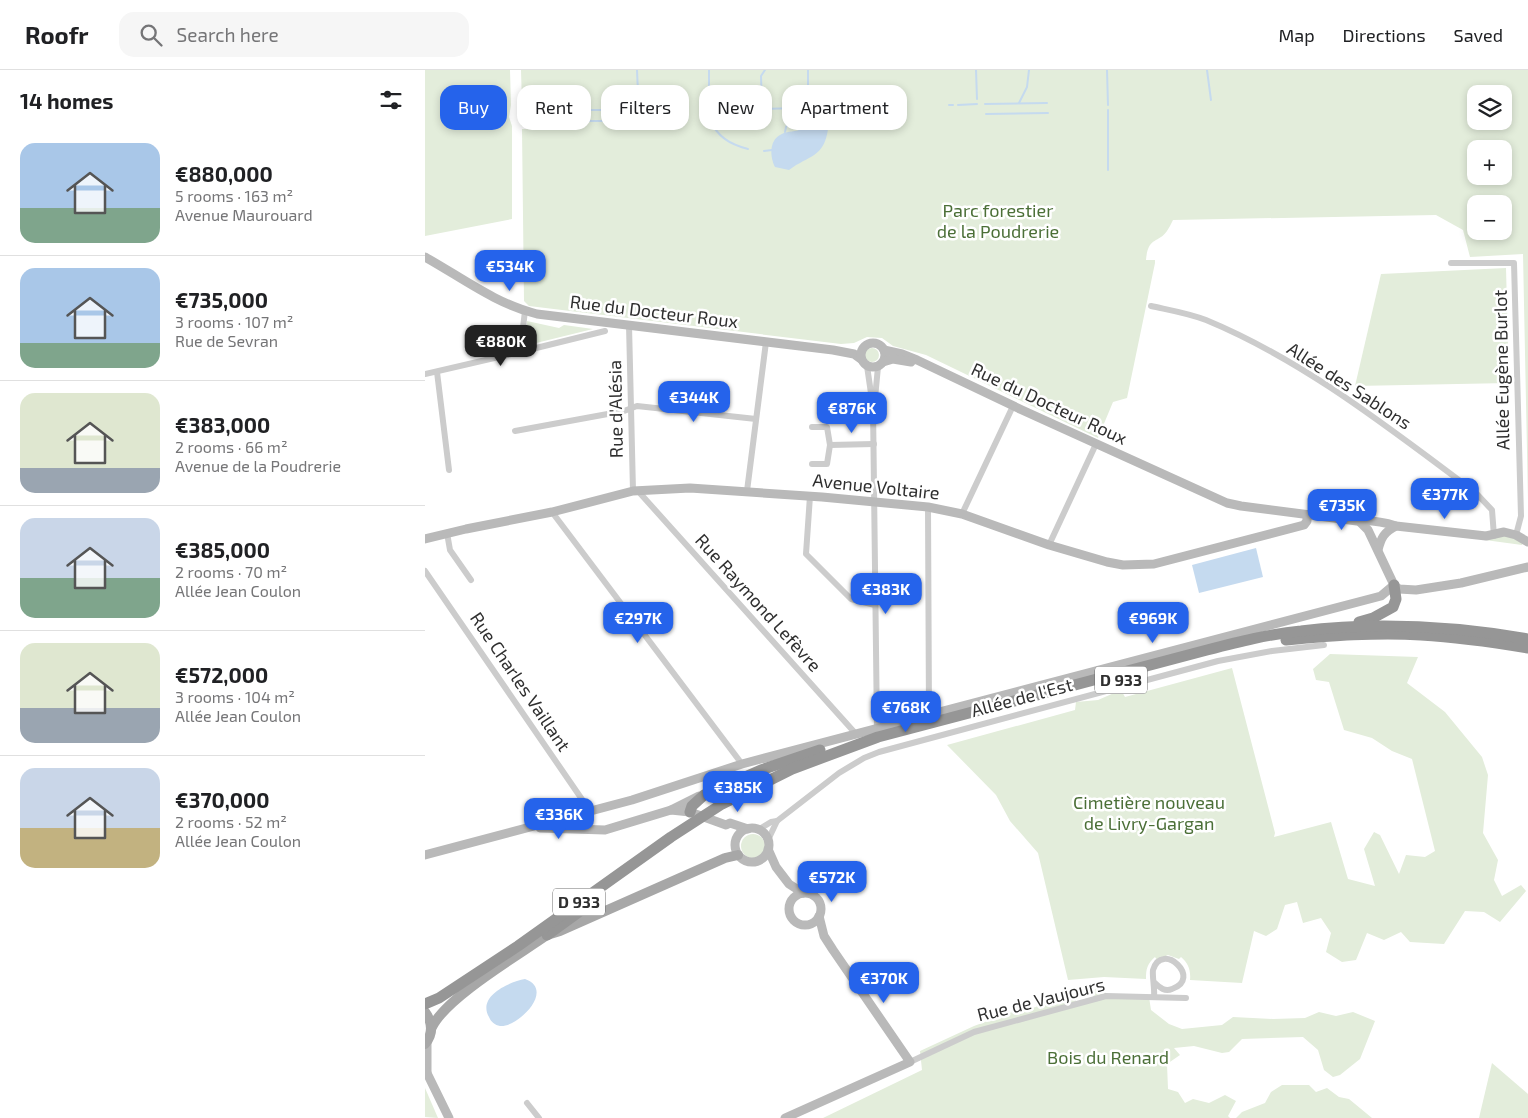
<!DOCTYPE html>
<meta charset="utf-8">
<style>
:root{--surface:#fff;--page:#f6f6f6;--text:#202124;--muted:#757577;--line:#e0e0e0;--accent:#2563eb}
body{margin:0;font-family:"Exo 2",sans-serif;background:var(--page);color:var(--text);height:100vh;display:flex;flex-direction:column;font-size:19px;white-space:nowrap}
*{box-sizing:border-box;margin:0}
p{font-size:16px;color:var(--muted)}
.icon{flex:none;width:28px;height:28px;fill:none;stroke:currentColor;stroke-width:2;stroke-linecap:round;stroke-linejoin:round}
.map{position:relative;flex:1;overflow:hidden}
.panel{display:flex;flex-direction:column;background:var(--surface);width:425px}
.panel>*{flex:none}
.top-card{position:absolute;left:15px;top:15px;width:475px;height:45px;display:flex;gap:10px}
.tools{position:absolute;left:1042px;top:15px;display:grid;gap:10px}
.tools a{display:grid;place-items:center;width:45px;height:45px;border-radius:10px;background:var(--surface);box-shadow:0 2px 8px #0003;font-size:25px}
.price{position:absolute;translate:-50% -42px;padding:0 11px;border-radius:10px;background:var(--accent);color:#fff;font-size:16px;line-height:32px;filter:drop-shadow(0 1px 2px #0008)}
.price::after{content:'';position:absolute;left:50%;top:30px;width:15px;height:11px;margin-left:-8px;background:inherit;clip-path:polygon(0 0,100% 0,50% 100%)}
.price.on{background:#222;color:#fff}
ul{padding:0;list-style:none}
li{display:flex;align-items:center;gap:15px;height:125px;padding:0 20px}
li+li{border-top:1px solid var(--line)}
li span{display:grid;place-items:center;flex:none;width:140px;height:100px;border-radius:15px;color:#555}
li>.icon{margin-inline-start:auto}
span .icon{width:60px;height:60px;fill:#fffc;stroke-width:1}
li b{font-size:21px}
h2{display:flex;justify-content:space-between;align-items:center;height:60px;padding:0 20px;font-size:21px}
.tag{padding:0 18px;border-radius:15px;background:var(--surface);box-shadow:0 2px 8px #0003;font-size:18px;line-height:45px}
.tag.on{background:var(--accent);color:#fff}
header{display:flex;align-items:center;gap:30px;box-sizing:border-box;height:70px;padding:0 25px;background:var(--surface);border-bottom:1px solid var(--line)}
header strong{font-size:24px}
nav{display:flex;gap:28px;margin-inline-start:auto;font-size:18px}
.search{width:350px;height:45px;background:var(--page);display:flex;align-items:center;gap:12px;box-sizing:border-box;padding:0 18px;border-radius:15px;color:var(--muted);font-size:19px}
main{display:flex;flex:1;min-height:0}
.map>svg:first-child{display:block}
</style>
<header>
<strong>Roofr</strong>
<div class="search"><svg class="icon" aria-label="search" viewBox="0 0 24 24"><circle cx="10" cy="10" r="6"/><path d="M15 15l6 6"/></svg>Search here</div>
<nav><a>Map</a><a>Directions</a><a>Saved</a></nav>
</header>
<main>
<section class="panel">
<h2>14 homes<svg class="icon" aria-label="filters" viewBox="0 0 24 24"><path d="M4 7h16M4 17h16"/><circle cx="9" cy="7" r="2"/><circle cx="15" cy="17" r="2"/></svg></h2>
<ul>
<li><span style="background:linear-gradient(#a9c7e8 65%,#7fa58c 0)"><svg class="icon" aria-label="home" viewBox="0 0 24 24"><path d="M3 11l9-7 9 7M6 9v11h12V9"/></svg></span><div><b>€880,000</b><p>5 rooms · 163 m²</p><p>Avenue Maurouard</p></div></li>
<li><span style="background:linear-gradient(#a9c7e8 75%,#7fa58c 0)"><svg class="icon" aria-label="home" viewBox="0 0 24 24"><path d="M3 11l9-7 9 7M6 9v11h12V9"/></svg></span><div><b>€735,000</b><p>3 rooms · 107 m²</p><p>Rue de Sevran</p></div></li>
<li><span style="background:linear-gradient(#dfe7d0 75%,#9aa5b1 0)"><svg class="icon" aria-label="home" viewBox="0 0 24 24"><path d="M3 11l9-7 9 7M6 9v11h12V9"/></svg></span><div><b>€383,000</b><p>2 rooms · 66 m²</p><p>Avenue de la Poudrerie</p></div></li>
<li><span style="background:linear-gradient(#c9d6e8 60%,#7fa58c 0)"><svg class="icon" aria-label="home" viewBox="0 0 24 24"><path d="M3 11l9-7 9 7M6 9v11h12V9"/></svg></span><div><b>€385,000</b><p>2 rooms · 70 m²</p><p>Allée Jean Coulon</p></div></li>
<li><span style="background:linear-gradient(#dfe7d0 65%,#9aa5b1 0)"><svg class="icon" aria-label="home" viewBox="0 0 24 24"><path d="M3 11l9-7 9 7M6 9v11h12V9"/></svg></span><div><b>€572,000</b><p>3 rooms · 104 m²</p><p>Allée Jean Coulon</p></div></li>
<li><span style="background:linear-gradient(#c9d6e8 60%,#c2b280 0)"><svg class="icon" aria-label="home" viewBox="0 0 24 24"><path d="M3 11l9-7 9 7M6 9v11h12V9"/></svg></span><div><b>€370,000</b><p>2 rooms · 52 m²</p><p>Allée Jean Coulon</p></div></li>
</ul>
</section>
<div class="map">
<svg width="1103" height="1048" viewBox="0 0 1103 1048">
<rect width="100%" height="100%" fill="#fff"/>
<g fill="#e3eddb" fill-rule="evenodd">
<path d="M0 0H85L86 35 84 47 87 56V149L0 166Z"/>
<path d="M96 0H1103V431L1098 184 1045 187 1038 160 1011 145 748 150C746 154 744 158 742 161 733 174 723 166 721 190H730V193L702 328 688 332 673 368 501 285 468 276 457 268 442 267 429 273 416 274 104 236 99 231 97 59H105L116 53 115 40 103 35H97ZM1051 24H1079V51H1051ZM1051 79H1079V106H1051ZM1051 134H1079V161H1051Z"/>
<path d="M96 39H104L109 42 110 47C109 55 104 56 96 56Z"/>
<path d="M1081 198 1084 313 930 316 956 204Z"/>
<path d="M102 251 134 258 139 255 168 259 103 275 100 273Z"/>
<circle cx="447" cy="285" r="7"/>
<path d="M1083 465 1098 473 1097 475 1060 470Z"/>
<path d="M905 584 993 587 982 613 1020 642 1057 687 1063 705 1058 763 1073 790 1069 810 1077 826 1096 815 1101 821 1075 852 1059 842 1040 841 1019 874 985 872 976 862 959 870 942 863 931 890 917 892 901 882 906 863 896 848 878 853 872 832 860 835 852 859 841 866 829 861 817 913 765 910C766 900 763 893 756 887L754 889 743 885 732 890 730 887C722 894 721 899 721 909L679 907 643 910 613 783 585 751 571 725 522 675 650 640 651 632 673 630 696 620 700 627 807 598 850 763 849 767 906 752 923 809 950 816 939 779 949 762 955 765 974 804 981 785 1000 787 1010 781 987 689 967 681 947 668 919 660 904 612 891 610 888 599Z"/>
<circle cx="328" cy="776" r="12"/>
<path d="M671 915 679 916 681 926 724 927 726 940 744 954 757 959 797 955 808 947 848 949 880 948 894 942 911 946 928 942 950 951 935 989 915 1005 908 1007 899 1000 893 980 878 967 817 969 804 982 797 983 769 976 749 978 755 985 742 994 743 1019 753 1022 760 1033 768 1029 784 1033 800 1025 811 1031 803 1046 805 1048H398L497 1000 495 981 549 956 584 943 611 937 623 927 651 917V935L667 930Z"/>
<path d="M1067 993 1103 1024V1048H1054Z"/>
<path d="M857 1015H884L891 1022 902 1018 914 1027 924 1029 947 1048H811L817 1042 840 1033 846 1022Z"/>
<path d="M0 1018 13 1048 0 1047Z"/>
</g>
<g fill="#c5daef">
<path d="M393 52H399L403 59C399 88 384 85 364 100L350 97C345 87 344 71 355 65 361 61 368 62 374 60 381 58 387 55 393 52Z"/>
<path d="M831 478 838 507 774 523 767 495Z"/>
<path d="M100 909C131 920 92 958 75 956 70 955 66 952 64 947 52 926 84 912 100 909Z"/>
</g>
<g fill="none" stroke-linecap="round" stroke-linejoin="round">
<g stroke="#c5daef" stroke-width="2">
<path d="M212 0C213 18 211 26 224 40"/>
<path d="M340 0 336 6 337 39 373 38V33L383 24V0"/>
<path d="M551 0 552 29"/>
<path d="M682 0 683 35"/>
<path d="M782 0 786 30"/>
<path d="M594 33 602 17 604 0"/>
<path d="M560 34 622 33"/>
<path d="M524 35H528"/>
<path d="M533 35 552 34"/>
<path d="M284 38V0"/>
<path d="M382 38H391"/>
<path d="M137 40H192L195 33 202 25"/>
<path d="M683 40V100"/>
<path d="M561 44 623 43"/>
<path d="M284 49C293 67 304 74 323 79"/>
<path d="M137 51H193"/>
<path d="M360 62 361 57 367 47"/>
<path d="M339 81 347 80"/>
</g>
<g stroke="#ccc" stroke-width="6">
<path d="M1026 193H1089L1096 446 1091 465"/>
<path d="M726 236C744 240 763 243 781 250 880 291 965 359 1050 422L1067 440 1069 466"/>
<path d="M204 255 208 421"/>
<path d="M95 282 180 261"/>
<path d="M442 296 448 337 452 659"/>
<path d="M12 302 24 400"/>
<path d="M0 304 95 282 100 241"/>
<path d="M450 328 453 297"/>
<path d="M90 361 199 341 212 336 331 349"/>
<path d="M405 375 449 374"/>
<path d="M387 394H402L405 375 402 357H387"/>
<path d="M213 421 431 664"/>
<path d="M322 421 341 272"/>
<path d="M385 426 381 484 426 529 450 535"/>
<path d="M503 437 504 645"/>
<path d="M127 442 317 694"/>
<path d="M537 444 588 336"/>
<path d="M22 463 25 480 46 510"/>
<path d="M624 475 671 374"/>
<path d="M0 501 165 741"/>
<path d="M333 760 346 752 352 751"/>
<path d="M343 770 352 751 414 703 439 688 454 682 793 591 847 581 899 575"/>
<path d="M729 927C730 920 727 905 728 900 737 870 778 909 747 919 740 922 735 918 730 913"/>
<path d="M485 992 549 962 681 926 761 928"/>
<path d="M102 1033 114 1048"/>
</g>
<g stroke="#b9b9b9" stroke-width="9">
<path d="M0 187C36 207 71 234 112 244L408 280 429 284 436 289"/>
<circle cx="448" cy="285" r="12"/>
<path d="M459 280 477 284 492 290 597 340 802 433 816 436 932 451C945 450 959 452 971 456L1061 466 1079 462 1091 465 1103 472"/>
<path d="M458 292 468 289 486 292"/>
<path d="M934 451 943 460 969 515"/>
<path d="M0 469 41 459 127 442 208 421 265 418 397 427 503 437 537 444 624 475 682 492 698 495 729 494 879 455 882 451V445"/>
<path d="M953 480C956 468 959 462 971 456"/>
<path d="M969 515 974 519 991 520 1036 513 1103 497"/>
<path d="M246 740 274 726"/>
<path d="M115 758 180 760 246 740 265 742 301 755 305 753 323 759"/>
<circle cx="327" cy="775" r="17"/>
<path d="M343 779 351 797 364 814 378 823"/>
<path d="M0 785 207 730 317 694 956 526 969 515"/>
<circle cx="380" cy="839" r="16"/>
<path d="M2 973V1002"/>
<path d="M0 999 24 1048"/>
<path d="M360 1048 485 992 408 880 399 866 394 846"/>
</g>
<g stroke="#a7a7a7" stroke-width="10">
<path d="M0 942C8 953 8 964 0 974"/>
<path d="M7 957C22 927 92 886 122 865L135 861 300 788 313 785"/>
</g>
<g stroke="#969696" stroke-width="11">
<path d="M934 552 948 548 968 537 971 529 969 515"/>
<path d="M861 570C905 566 951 562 996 565 1032 567 1067 572 1103 578"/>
<path d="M265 742 267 736 279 725 336 700 395 680"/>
<path d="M122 865 162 836"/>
<path d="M0 934 14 928 93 876 246 767 297 734 367 699 453 667 782 580C813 572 844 564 876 561 951 552 1028 556 1103 569"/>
</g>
</g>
<g text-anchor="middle" stroke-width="5" stroke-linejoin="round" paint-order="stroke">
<g fill="#fff" stroke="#6d6d6d" stroke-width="1">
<rect x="670" y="596.5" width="52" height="27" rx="4"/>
<rect x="128" y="818.5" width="52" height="27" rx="4"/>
</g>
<g font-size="16" font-weight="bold" fill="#2f2f2f">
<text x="696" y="616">D 933</text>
<text x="154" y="838">D 933</text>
</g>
<g font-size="18" fill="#4b6f37" stroke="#fff">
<text x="573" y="147">Parc forestier<tspan x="573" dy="21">de la Poudrerie</tspan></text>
<text x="724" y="739">Cimetière nouveau<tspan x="724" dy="21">de Livry-Gargan</tspan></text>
<text x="683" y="994">Bois du Renard</text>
</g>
<g font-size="18" fill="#2f2f2f" stroke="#fff">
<text transform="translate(229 242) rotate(7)" y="6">Rue du Docteur Roux</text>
<text transform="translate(1077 300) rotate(-91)" y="6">Allée Eugène Burlot</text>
<text transform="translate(924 316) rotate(33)" y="6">Allée des Sablons</text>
<text transform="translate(624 334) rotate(25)" y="6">Rue du Docteur Roux</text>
<text transform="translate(191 339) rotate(-91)" y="6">Rue d'Alésia</text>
<text transform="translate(451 417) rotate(6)" y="6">Avenue Voltaire</text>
<text transform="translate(333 533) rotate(48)" y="6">Rue Raymond Lefèvre</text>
<text transform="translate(95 612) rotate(56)" y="6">Rue Charles Vaillant</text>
<text transform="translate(597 628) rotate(-15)" y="6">Allée de l'Est</text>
<text transform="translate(616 930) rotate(-14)" y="6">Rue de Vaujours</text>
</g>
</g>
</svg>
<div class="tools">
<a><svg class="icon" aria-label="layers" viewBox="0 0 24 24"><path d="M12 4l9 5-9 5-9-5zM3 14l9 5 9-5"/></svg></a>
<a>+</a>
<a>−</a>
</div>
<b class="price" style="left:85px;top:222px">€534K</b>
<b class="price on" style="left:76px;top:297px">€880K</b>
<b class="price" style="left:269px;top:353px">€344K</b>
<b class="price" style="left:427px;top:364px">€876K</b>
<b class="price" style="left:1020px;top:450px">€377K</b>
<b class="price" style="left:917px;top:461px">€735K</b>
<b class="price" style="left:461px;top:545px">€383K</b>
<b class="price" style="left:213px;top:574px">€297K</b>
<b class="price" style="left:728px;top:574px">€969K</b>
<b class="price" style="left:481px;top:663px">€768K</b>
<b class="price" style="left:313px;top:743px">€385K</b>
<b class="price" style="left:134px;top:770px">€336K</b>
<b class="price" style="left:407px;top:833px">€572K</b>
<b class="price" style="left:459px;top:934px">€370K</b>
<div class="top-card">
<a class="tag on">Buy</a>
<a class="tag">Rent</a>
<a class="tag">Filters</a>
<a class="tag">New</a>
<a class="tag">Apartment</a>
</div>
</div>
</main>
